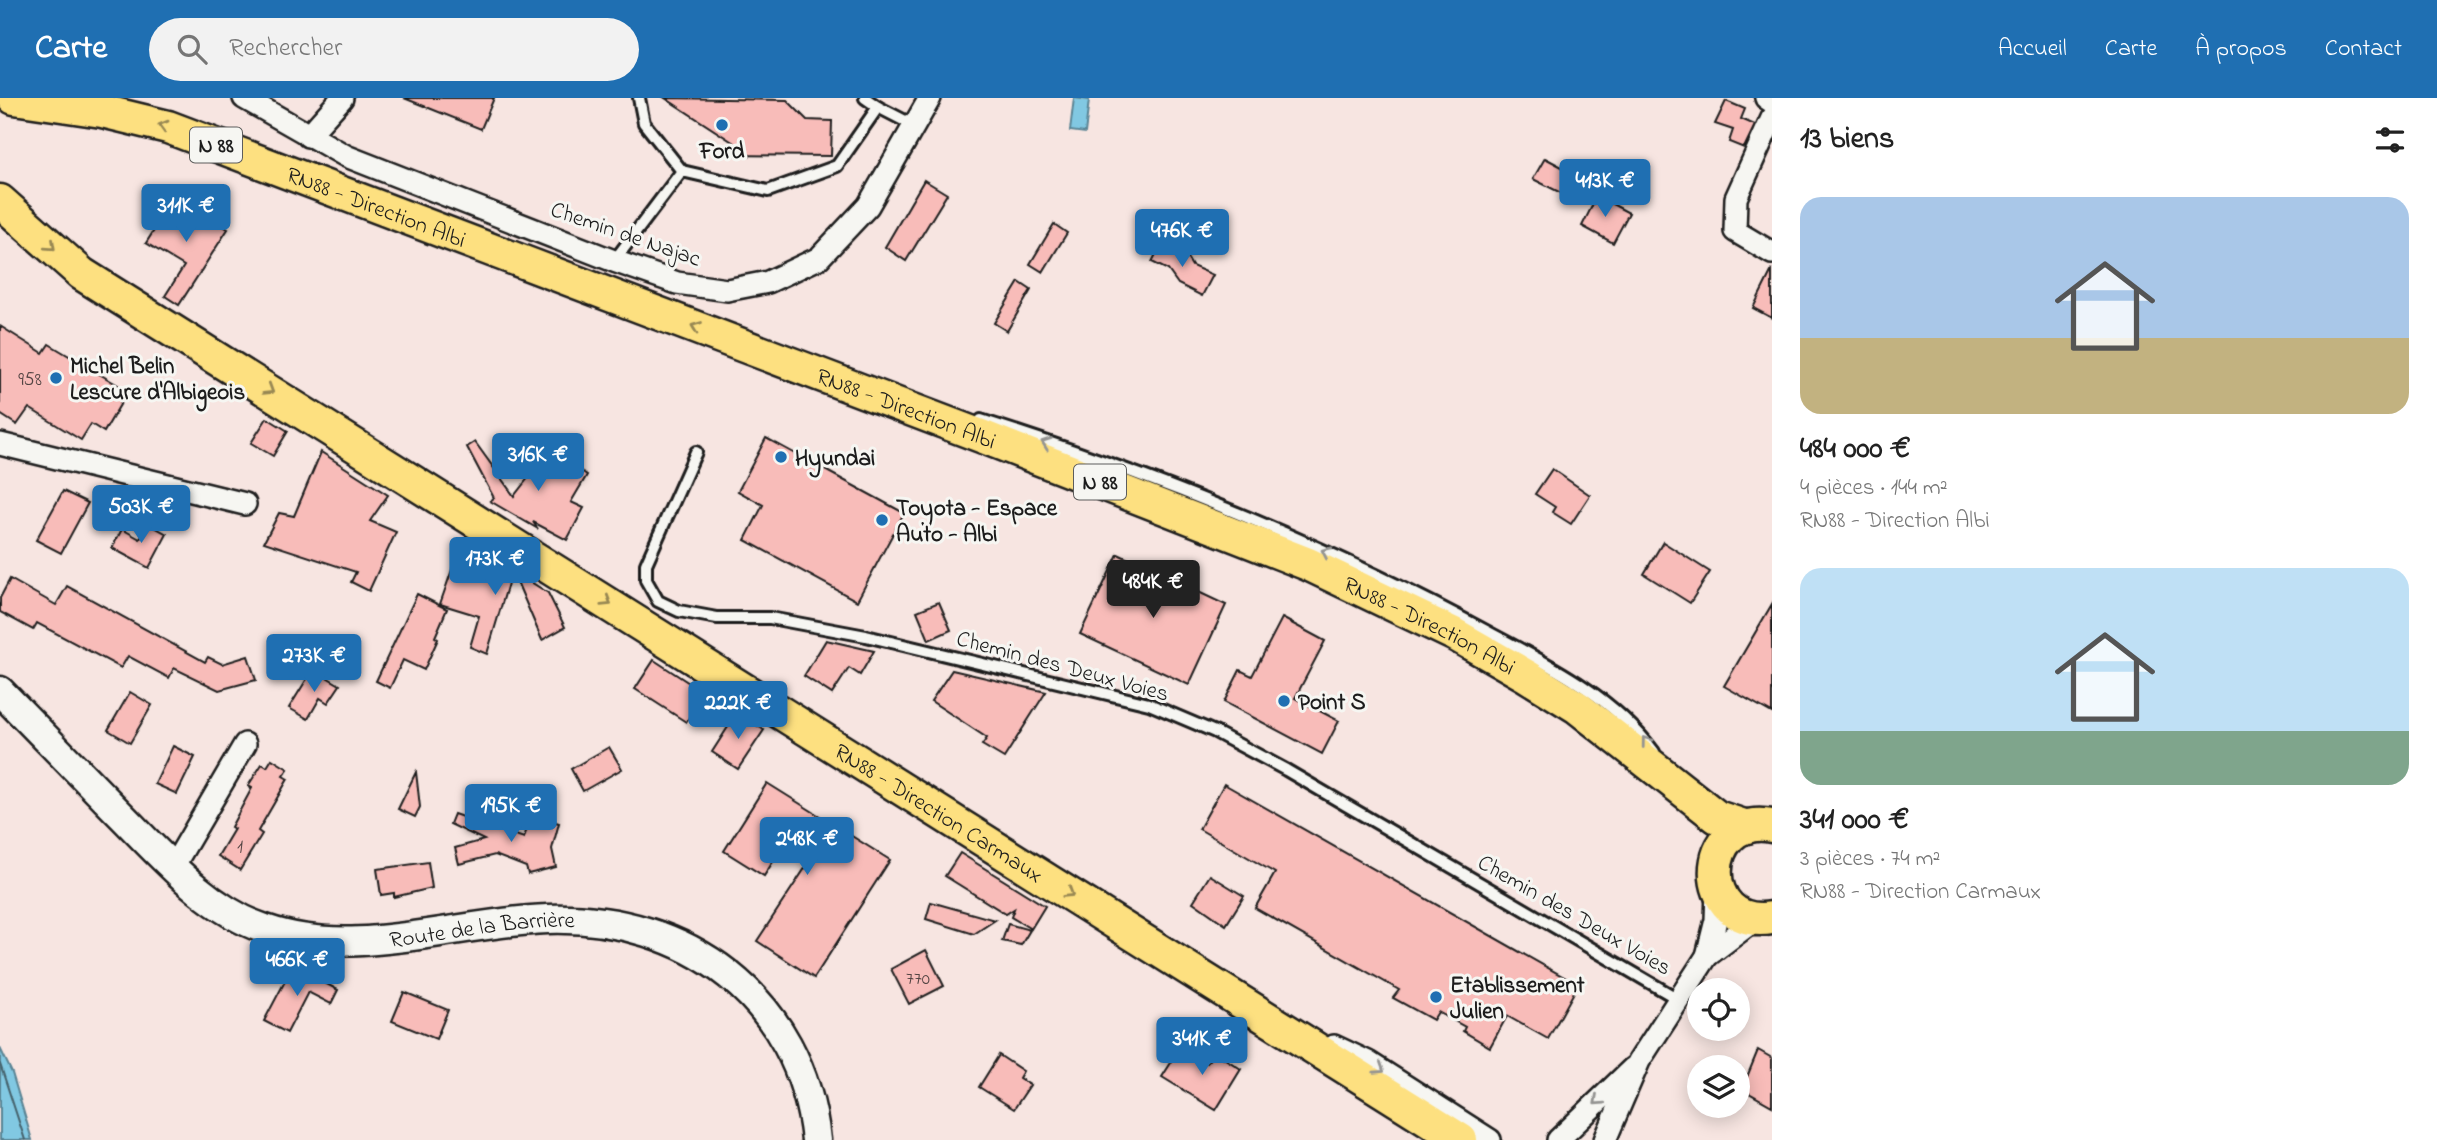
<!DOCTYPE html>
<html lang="fr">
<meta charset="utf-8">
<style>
:root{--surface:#fff;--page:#f2f2f2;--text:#222;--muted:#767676;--accent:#1f6fb2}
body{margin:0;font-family:"Indie Flower",sans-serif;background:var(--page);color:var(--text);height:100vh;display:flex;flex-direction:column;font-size:26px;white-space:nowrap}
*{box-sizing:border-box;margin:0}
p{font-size:23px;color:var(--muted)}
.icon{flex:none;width:38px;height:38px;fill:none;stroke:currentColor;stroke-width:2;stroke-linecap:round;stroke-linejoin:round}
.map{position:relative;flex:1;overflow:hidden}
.sheet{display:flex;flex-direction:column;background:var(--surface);width:665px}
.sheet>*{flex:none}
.controls{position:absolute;left:1687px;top:880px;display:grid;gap:14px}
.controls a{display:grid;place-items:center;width:63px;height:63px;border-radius:50%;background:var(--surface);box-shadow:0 4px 18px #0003;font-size:35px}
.price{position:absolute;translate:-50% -60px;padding:0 16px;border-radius:7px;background:var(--accent);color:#fff;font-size:23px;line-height:46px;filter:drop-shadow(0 2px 4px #0008)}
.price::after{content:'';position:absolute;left:50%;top:42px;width:21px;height:16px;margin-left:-10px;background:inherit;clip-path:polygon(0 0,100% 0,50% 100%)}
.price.on{background:#222;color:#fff}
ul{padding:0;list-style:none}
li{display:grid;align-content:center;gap:14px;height:371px;padding:0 28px}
li span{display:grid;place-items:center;height:217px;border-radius:21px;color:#555}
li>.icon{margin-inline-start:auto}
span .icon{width:126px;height:126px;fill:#fffc;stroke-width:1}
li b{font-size:30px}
h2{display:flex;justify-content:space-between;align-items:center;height:84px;padding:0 28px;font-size:30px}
header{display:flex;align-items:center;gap:42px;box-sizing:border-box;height:98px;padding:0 35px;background:var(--accent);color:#fff}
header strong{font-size:33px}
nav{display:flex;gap:38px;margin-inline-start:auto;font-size:24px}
.search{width:490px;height:63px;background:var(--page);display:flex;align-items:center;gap:18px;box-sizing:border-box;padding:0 24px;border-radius:38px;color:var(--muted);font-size:26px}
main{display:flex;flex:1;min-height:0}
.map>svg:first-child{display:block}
</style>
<header>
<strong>Carte</strong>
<div class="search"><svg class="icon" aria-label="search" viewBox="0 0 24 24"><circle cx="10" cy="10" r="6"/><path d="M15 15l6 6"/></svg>Rechercher</div>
<nav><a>Accueil</a><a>Carte</a><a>À propos</a><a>Contact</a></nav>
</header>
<main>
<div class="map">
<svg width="1772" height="1042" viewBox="0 0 1772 1042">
<rect width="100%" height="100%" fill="#f7e5e1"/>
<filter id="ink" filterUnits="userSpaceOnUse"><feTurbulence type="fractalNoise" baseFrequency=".0143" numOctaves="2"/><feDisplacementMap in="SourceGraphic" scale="14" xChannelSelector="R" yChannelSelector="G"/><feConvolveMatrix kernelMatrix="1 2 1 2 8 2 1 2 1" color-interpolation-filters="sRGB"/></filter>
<g filter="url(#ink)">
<g fill="#81c8e2" stroke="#598393" stroke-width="2">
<path d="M1074 0 1089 2 1085 35 1070 33Z"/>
<path d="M0 950 12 975 32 1042H0Z"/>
</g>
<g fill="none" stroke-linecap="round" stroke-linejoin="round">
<path stroke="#44616b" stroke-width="2" d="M0 966 25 1042"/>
</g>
<g fill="#f8bcb9" stroke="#1c1c1c" stroke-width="2">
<path d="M404 0H494L481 31Z"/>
<path d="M665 0 787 2 807 22 832 23 831 58 725 57 734 45Z"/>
<path d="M1726 3 1745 11 1741 21 1755 27 1744 50 1729 44 1733 32 1715 26Z"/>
<path d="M1545 60 1581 79 1571 100 1533 81Z"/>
<path d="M924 82 947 96 906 163 885 149Z"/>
<path d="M1597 98 1629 115 1613 145 1582 128Z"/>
<path d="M178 101 228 131 179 207 165 198 184 168 146 145 171 106 174 108Z"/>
<path d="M1054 126 1067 135 1043 174 1030 166Z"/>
<path d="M1162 144 1183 153 1192 168 1213 177 1202 198 1178 186 1168 172 1152 164Z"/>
<path d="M1772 172V220L1753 210Z"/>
<path d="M1019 184 1031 192 1007 233 994 225Z"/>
<path d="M0 228 43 255 49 246 128 293 104 334 91 326 81 342 29 310 17 327 0 316Z"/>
<path d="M267 320 288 333 273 358 251 345Z"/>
<path d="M766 340 904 415 857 503 745 442 763 407 738 393Z"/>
<path d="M475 344 514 398 550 352 587 377 571 404 584 410 567 442 533 424 538 431 490 403 494 400 467 349Z"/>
<path d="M321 354 388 397 370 423 396 434 369 493 351 484 356 474 264 444 279 415 294 418Z"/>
<path d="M1552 371 1590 397 1571 426 1552 414 1555 409 1535 396Z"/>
<path d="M63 393 88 405 61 455 36 442Z"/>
<path d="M149 426 167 436 149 470 112 450 122 431 140 441Z"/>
<path d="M1663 444 1710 474 1690 505 1644 476Z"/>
<path d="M471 447 512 472 548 495 565 529 542 542 512 472 487 556 470 549 479 518 440 506 454 466 462 469Z"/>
<path d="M1118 456 1226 507 1189 587 1080 536Z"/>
<path d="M10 481 56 507 67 488 205 564 208 559 222 566 248 558 256 582 219 592 174 570 169 580 128 558 121 570 37 525 33 532 0 514V500Z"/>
<path d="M417 496 447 511 435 539 438 541 424 572 403 562 390 590 376 583Z"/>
<path d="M939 504 951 532 929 542 917 513Z"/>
<path d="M1772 506V615L1724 588Z"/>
<path d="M1282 520 1325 543 1295 600 1339 623 1322 656 1224 604 1240 572 1252 578Z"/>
<path d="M826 542 874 553 860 577 849 570 832 596 804 578Z"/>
<path d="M654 562 706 596 686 624 635 591Z"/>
<path d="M313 571 340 587 328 605 320 600 308 621 289 610Z"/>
<path d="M952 572 1046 594 1004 660 982 647 987 640 931 603Z"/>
<path d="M130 594 152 607 130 645 108 632Z"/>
<path d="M737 615 764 632 738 671 712 654Z"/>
<path d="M173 648 195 659 177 696 155 686Z"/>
<path d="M609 649 622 671 583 693 571 671Z"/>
<path d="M272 661 288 671 283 678 288 681 258 733 262 736 240 772 218 758 234 731 231 729 252 690 248 688 262 666 267 669Z"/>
<path d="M416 674 420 709 415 719 398 711Z"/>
<path d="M767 685 890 762 814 880 757 843 817 752 791 735 764 778 724 753Z"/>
<path d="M1224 686 1578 887 1548 941 1507 918 1490 949 1463 933 1465 929 1438 914 1433 922 1393 900 1399 892 1255 810 1275 775 1199 731Z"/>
<path d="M454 716 524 740 531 717 559 725 552 751 556 769 528 776 526 769 495 757 459 766 455 750 484 742 450 726Z"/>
<path d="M960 755 1045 808 1031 831 1011 819 1014 811 1006 816 945 778Z"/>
<path d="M428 764 432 790 394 799V795L381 797 377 771Z"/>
<path d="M1210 777 1244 798 1226 827 1193 804Z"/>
<path d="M931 804 995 822 974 836 926 821Z"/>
<path d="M1008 826 1030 832 1021 847 1002 843Z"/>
<path d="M926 852 944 888 909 906 891 871Z"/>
<path d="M293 868 338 892 331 906 308 894 287 935 264 923Z"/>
<path d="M404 894 448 912 436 941 392 923Z"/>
<path d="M1181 949 1207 965 1214 954 1241 971 1216 1012 1162 979Z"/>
<path d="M1758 952 1772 960V1008L1742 991Z"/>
<path d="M999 957 1023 973 1019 980 1030 987 1014 1011 979 989Z"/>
</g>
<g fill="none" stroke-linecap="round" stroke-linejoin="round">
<g stroke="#1c1c1c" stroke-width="16">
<g id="lane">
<path d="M639 0 644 25 682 73"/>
<path d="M865 0 878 9"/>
<path d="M614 163 682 73 768 93 837 68 878 9 913 27"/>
<path d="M981 322C1154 377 1328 447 1488 534 1548 566 1613 598 1654 654"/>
<path d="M696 354 646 466V482L658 503 679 513 717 520H770L866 538 1149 606 1215 634 1286 672 1678 901"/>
</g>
</g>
<g stroke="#1c1c1c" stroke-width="26">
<g id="street">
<path d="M244 0 346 58 614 163 677 185 727 192 768 184 819 160 868 108 930 0"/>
<path d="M1766 0 1772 4"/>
<path d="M1772 20 1736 100 1735 133 1772 155"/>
<path d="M308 38 342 0"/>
<path d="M0 346 245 406"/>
<path d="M173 769 245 646"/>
<path d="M1707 858 1716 822 1717 791"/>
<path d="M1334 948 1368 964 1490 1042"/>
<path d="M1558 1042 1633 970"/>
<path d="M1605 1042 1639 963 1707 858 1756 821"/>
</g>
</g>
<g stroke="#1c1c1c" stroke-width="33">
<g id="secondary">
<path id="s1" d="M0 593C39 633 79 674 118 714 161 757 206 811 265 831 355 863 456 824 548 821 687 817 801 900 816 1042"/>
</g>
</g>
<g stroke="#1c1c1c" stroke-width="37">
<g id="primary">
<path id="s2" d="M14 0 102 13 168 29 981 338 1308 466 1454 536 1527 578 1577 609 1717 719 1747 729"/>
<path id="s3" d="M0 103 82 176 1461 1042"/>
<path d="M1772 728C1698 714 1696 833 1772 820"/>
</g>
</g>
<use href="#lane" stroke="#f6f6f2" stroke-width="10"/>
<use href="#street" stroke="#f6f6f2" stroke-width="21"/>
<use href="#secondary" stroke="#f6f6f2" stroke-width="28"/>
<use href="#primary" stroke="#fde080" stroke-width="32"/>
</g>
<defs><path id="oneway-chevron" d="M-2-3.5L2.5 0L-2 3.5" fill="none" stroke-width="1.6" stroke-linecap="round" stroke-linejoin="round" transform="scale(1.75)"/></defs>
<g stroke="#988853">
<use href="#oneway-chevron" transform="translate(163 28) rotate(-164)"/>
<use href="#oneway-chevron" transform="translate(51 148) rotate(42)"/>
<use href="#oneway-chevron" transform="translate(696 229) rotate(-159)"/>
<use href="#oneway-chevron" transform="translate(269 292) rotate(32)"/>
<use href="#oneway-chevron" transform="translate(607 504) rotate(32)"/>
<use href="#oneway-chevron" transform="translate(1069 795) rotate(32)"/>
</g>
<g stroke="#949492">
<use href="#oneway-chevron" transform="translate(1046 345) rotate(-160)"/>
<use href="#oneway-chevron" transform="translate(1326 454) rotate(-155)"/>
<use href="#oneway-chevron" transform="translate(1646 643) rotate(-127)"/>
<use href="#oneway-chevron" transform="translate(1380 971) rotate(33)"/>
<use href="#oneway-chevron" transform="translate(1598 1003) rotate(138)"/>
</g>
</g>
<g fill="#1f6fb2" stroke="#f6f6f2" stroke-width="2.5">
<circle cx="722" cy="27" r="7"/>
<circle cx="56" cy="280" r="7"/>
<circle cx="781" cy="359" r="7"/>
<circle cx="882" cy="422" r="7"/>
<circle cx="1284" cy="603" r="7"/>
<circle cx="1436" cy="899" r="7"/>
</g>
<g text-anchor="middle" stroke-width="6" stroke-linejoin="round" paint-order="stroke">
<g font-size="19" fill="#534443">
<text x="30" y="287">958</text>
<text x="240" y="754">1</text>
<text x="918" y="886">770</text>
</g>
<g fill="#f6f6f2" stroke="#5d5d5c" stroke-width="2">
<rect x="190" y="29.5" width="52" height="35" rx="5"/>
<rect x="1074" y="366.5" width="52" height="35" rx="5"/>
</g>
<g font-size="21" font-weight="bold" fill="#1c1c1c">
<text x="216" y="54">N 88</text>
<text x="1100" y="391">N 88</text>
</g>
<g font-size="23" font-weight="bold" fill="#1c1c1c" stroke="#f6f6f2" text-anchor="start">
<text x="722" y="60" text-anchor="middle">Ford</text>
<text x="70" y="275">Michel Belin<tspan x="70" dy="26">Lescure d'Albigeois</tspan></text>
<text x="795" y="367">Hyundai</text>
<text x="896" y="417">Toyota - Espace<tspan x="896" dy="26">Auto - Albi</tspan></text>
<text x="1298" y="611">Point S</text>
<text x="1450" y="894">Etablissement<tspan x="1450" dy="26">Julien</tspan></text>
</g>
<g font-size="23" fill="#1c1c1c" stroke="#f6f6f2">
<text dy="8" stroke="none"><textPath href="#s2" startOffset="380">RN88 - Direction Albi</textPath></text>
<text transform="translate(626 135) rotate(19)" y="8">Chemin de Najac</text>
<text dy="8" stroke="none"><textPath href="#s2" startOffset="947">RN88 - Direction Albi</textPath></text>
<text dy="8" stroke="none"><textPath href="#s2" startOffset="1514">RN88 - Direction Albi</textPath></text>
<text transform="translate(1063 567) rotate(15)" y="8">Chemin des Deux Voies</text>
<text dy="8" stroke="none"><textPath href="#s3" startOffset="1122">RN88 - Direction Carmaux</textPath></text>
<text transform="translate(1575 816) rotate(30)" y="8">Chemin des Deux Voies</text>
<text dy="8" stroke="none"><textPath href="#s1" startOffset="578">Route de la Barrière</textPath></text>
</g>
</g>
</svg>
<div class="controls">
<a><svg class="icon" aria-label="locate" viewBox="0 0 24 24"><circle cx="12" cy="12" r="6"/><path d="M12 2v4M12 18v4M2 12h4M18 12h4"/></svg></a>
<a><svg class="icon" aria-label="layers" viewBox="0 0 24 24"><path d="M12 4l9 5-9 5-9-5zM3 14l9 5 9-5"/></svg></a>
</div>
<b class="price" style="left:1605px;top:121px">413K €</b>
<b class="price" style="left:186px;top:146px">311K €</b>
<b class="price" style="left:1182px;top:171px">476K €</b>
<b class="price" style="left:538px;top:395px">316K €</b>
<b class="price" style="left:141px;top:447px">503K €</b>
<b class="price" style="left:495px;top:499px">173K €</b>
<b class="price on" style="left:1153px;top:522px">484K €</b>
<b class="price" style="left:314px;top:596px">273K €</b>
<b class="price" style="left:738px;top:643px">222K €</b>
<b class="price" style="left:511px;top:746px">195K €</b>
<b class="price" style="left:807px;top:779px">248K €</b>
<b class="price" style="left:297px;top:900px">466K €</b>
<b class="price" style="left:1202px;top:979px">341K €</b>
</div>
<section class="sheet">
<h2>13 biens<svg class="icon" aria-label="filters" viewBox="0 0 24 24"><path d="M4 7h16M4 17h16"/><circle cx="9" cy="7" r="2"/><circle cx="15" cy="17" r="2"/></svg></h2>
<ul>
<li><span style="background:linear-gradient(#a9c7e8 65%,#c2b280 0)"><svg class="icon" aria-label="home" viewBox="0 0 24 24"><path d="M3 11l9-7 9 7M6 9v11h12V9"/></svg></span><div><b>484 000 €</b><p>4 pièces · 144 m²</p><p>RN88 - Direction Albi</p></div></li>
<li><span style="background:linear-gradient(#bfe0f5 75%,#7fa58c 0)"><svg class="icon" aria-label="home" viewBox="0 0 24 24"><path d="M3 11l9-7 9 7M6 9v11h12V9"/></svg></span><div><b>341 000 €</b><p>3 pièces · 74 m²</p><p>RN88 - Direction Carmaux</p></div></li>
</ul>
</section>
</main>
